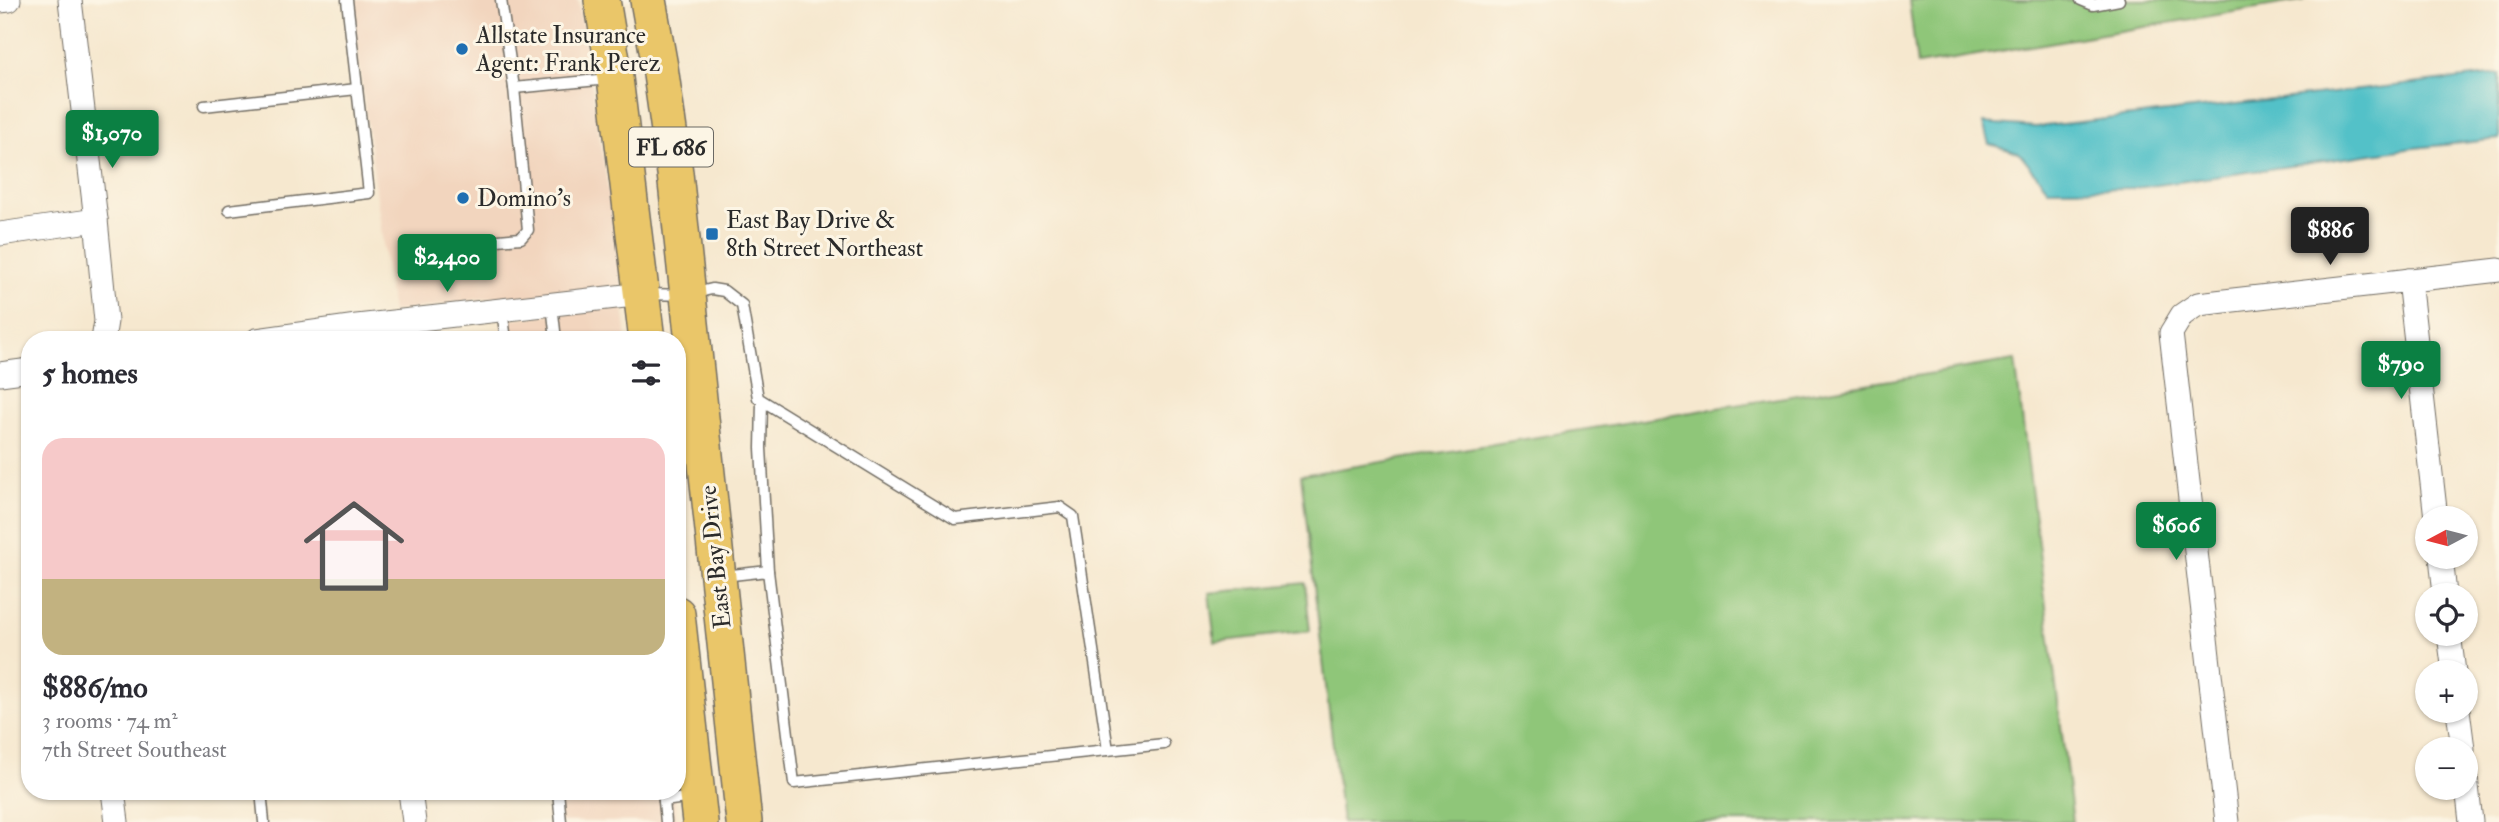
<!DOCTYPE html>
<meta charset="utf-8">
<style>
:root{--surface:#fff;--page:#f2f2f3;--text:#2b2b33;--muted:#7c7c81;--line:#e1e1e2;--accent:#0b8043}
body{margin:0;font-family:"IM FELL Double Pica",serif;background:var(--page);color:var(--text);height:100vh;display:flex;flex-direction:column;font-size:26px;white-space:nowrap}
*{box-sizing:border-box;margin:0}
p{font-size:23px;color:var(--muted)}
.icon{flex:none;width:38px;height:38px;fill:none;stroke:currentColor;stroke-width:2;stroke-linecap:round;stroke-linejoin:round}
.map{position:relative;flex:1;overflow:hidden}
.panel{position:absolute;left:21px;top:331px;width:665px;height:469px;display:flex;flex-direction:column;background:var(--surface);border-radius:28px;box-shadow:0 2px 5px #0004}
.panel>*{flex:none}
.needle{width:46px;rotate:263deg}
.fabs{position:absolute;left:2415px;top:506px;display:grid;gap:14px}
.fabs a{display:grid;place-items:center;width:63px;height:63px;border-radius:50%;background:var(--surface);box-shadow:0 2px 5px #0004;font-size:35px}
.price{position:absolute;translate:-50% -60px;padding:0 16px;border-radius:7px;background:var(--accent);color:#fff;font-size:23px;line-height:46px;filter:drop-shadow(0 2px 4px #0008)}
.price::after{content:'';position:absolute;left:50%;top:42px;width:21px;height:16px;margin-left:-10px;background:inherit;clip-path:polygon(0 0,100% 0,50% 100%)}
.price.active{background:#222;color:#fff}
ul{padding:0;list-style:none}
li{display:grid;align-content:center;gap:14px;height:371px;padding:0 21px}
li+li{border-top:2px solid var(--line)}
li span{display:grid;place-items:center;height:217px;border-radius:21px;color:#555}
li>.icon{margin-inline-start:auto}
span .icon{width:126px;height:126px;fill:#fffc;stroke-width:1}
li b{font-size:30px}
h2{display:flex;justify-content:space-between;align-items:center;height:84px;padding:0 21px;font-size:30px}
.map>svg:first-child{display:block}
</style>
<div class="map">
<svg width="2499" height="822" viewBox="0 0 2499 822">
<rect width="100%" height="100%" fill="#fcf5e5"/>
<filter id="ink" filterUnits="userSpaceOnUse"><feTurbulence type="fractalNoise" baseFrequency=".0143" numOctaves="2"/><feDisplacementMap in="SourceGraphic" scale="14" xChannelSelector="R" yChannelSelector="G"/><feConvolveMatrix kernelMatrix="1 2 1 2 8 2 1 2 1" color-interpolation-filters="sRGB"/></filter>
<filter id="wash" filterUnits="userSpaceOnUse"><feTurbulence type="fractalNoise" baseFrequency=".00686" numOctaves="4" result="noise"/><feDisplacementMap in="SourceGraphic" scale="28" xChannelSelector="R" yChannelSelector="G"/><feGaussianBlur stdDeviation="1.57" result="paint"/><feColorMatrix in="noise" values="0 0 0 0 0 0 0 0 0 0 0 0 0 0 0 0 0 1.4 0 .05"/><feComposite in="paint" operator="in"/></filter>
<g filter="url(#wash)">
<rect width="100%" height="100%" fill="#f6e8cf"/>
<g fill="#f2d5be">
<path d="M351 0H578L617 246 622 287 500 300 499 296 392 312Z"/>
<path d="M623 306 627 339H504L502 320Z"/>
<path d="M550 791H674L677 822H554Z"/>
</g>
<g fill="#8fc679" stroke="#5d7852" stroke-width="2">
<path d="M1909 0H2305L1917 65Z"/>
<path d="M2015 360 2073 822H1342L1301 475Z"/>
<path d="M1305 583 1310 631 1215 642 1209 593Z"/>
</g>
<path fill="#52c1c8" stroke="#3e767a" stroke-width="2" d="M2499 74V139L2414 148 2137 188 2048 189 2019 153 1989 144 1983 123 2036 127Z"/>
</g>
<g filter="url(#ink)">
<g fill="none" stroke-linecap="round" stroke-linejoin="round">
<g stroke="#726d64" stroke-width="13">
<g id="lane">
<path d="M501 0 514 88 609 79"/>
<path d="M2081 0 2093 5 2119 0"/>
<path d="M204 106 357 89"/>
<path d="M229 210 369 193 347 0"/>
<path d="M419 247 521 238 528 230 514 88"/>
<path d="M647 294 687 295 712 289 724 291 742 305 758 398 955 519 1060 507 1073 516 1108 750"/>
<path d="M552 304 556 340"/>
<path d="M502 310 506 340"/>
<path d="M762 401 761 448 768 571"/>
<path d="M723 576 768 571 794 783 1164 744"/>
<path d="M261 791 264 822"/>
<path d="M558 791 561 822"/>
<path d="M663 791 666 822"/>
<path d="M664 801 692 797"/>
</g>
</g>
<g stroke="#726d64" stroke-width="25">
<g id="street">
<path d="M70 0 96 220 106 321 103 340"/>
<path d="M0 1 9 0"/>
<path d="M0 234 96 220"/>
<path d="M2409 280 2436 518"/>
<path d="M257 340 357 326 643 294"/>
<path d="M0 374 30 370"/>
<path d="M2441 556 2445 595"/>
<path d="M2449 634 2454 672"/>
<path d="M2458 710 2463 749"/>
<path d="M2466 777 2471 822"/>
<path d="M113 791 117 822"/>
<path d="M410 791 414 822"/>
<path d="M2227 822 2171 333 2182 315 2198 304 2499 270"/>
</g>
</g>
<g stroke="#726d64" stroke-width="38">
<g id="primary">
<path d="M602 0 615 78 647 340"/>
<path d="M648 0 660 67 675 173 744 822"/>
<path d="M677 614 700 822"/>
</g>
</g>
<use href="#lane" stroke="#fff" stroke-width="10"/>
<use href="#street" stroke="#fff" stroke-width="23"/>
<use href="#primary" stroke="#eac669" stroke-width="35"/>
</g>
</g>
<g fill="#1f6fb2" stroke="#fcf5e5" stroke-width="2.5">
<circle cx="462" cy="49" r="7"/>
<circle cx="463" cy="198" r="7"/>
<rect x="705" y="227" width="14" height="14" rx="3.5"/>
</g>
<g text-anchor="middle" stroke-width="6" stroke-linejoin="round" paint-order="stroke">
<rect fill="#fcf5e5" stroke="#6a6863" stroke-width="2" x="629" y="127.5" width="84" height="39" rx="5"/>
<g font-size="23" font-weight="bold" fill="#2b2b2b">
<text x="671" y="155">FL 686</text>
</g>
<g font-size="24" fill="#2b2b2b" stroke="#fcf5e5" text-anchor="start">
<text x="476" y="43">Allstate Insurance<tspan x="476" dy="28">Agent: Frank Perez</tspan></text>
<text x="477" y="206">Domino's</text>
<text x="726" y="228">East Bay Drive &amp;<tspan x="726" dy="28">8th Street Northeast</tspan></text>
</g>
<g font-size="24" fill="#2b2b2b" stroke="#fcf5e5">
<text transform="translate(715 557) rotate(-96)" y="8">East Bay Drive</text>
</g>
</g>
</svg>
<div class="fabs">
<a><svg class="needle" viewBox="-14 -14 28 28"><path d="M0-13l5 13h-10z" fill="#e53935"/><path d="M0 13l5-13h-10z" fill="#7c7c81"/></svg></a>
<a><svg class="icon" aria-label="locate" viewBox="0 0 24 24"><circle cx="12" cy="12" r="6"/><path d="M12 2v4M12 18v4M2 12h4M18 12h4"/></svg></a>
<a>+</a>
<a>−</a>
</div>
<b class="price" style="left:112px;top:170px">$1,070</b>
<b class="price active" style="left:2330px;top:267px">$886</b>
<b class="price" style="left:447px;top:294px">$2,400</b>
<b class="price" style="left:2401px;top:401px">$790</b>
<b class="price" style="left:2176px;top:562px">$606</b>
<section class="panel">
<h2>5 homes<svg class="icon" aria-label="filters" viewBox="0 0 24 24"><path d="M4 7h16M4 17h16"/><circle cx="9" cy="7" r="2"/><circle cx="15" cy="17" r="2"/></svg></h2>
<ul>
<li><span style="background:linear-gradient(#f6c9c9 65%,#c2b280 0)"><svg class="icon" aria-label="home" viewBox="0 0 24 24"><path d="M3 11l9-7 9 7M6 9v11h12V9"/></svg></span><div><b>$886/mo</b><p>3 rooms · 74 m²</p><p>7th Street Southeast</p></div></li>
</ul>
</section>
</div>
